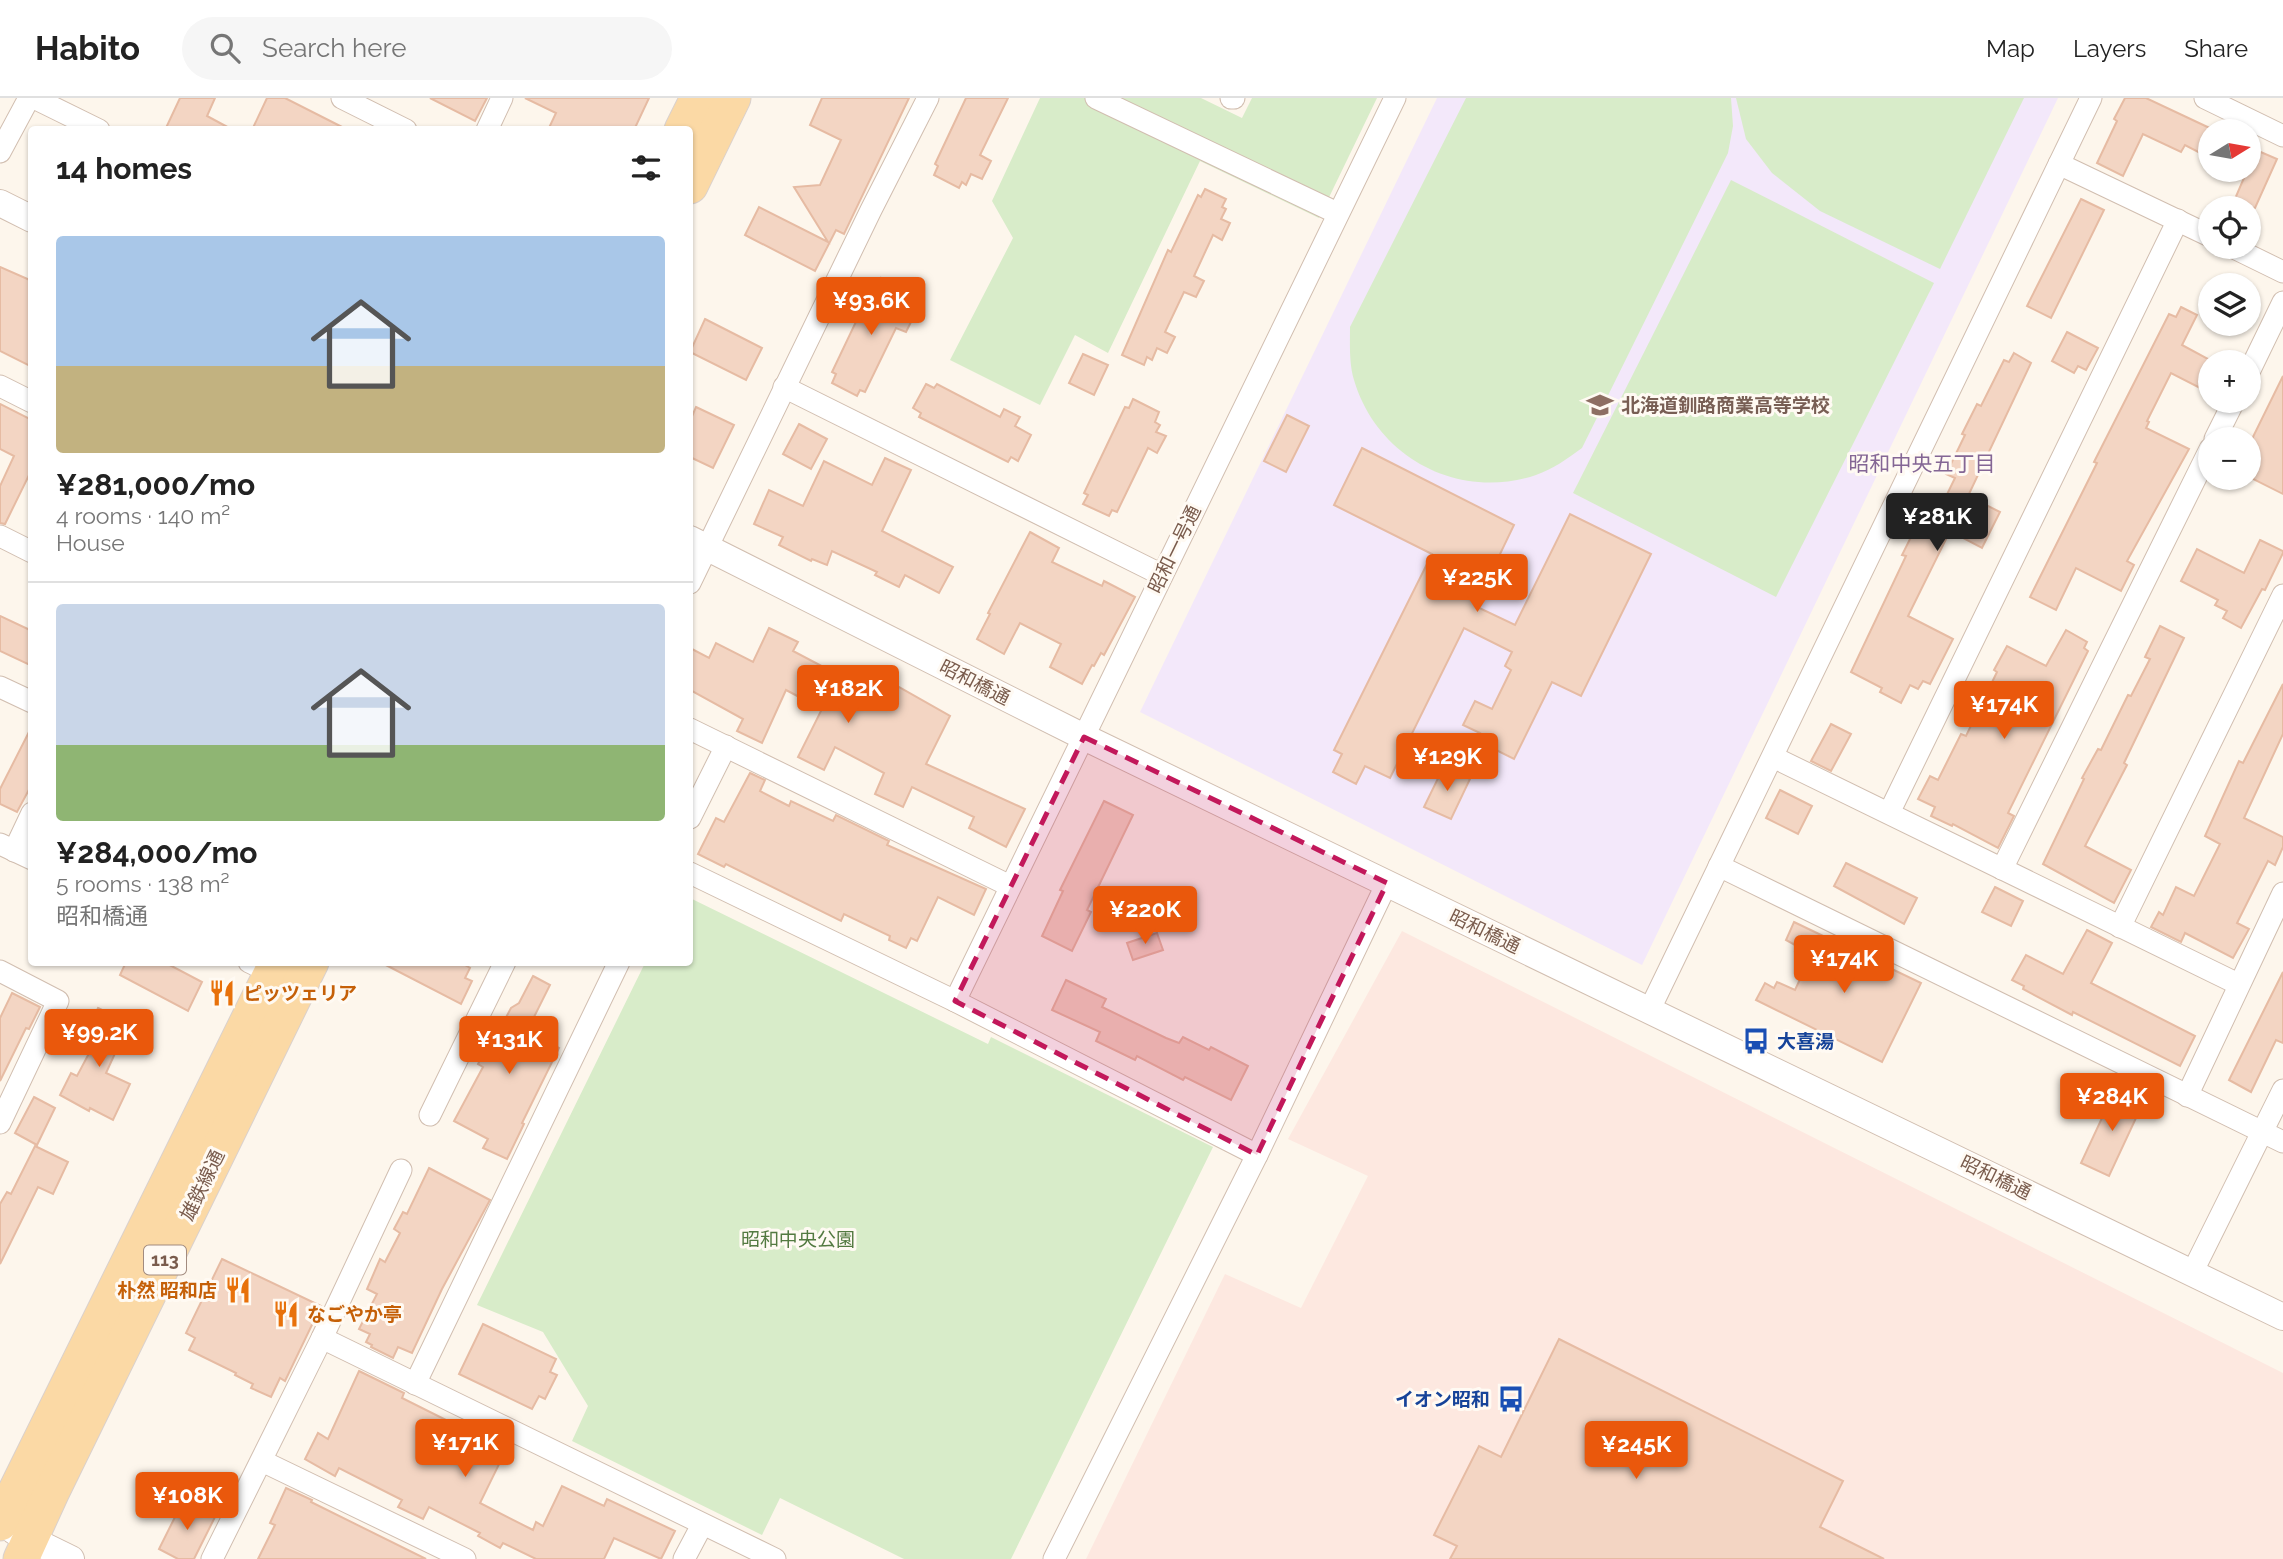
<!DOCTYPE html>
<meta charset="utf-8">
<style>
:root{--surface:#fff;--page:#f6f6f6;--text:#222;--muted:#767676;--line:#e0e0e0;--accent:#ea580c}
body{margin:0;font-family:Raleway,"Noto Sans JP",sans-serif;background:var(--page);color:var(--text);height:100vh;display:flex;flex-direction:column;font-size:26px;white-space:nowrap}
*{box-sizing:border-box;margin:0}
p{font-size:23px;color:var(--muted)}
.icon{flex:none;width:38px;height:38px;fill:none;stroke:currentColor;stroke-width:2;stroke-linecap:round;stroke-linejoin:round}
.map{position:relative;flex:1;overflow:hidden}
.sheet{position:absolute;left:28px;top:28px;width:665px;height:840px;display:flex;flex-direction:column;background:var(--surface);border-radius:7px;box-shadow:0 2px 5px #0004}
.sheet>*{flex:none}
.needle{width:46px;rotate:79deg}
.controls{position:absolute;left:2198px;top:21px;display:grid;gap:14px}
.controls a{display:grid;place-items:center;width:63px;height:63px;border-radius:50%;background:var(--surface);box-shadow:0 2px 5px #0004;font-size:35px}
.price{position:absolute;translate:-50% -60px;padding:0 16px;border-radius:7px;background:var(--accent);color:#fff;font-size:23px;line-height:46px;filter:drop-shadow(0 2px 4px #0008)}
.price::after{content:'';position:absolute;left:50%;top:42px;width:21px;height:16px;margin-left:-10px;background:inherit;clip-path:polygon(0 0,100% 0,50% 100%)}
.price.on{background:#222;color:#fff}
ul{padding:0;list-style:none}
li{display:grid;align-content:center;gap:14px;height:371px;padding:0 28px}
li+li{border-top:2px solid var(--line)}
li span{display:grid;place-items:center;height:217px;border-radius:7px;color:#555}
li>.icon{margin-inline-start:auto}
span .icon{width:126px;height:126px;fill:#fffc;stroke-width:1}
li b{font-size:30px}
h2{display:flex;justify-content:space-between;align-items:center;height:84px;padding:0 28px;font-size:30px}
header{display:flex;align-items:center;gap:42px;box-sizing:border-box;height:98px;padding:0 35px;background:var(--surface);border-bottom:2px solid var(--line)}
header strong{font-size:33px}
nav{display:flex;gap:38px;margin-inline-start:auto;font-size:24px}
.search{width:490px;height:63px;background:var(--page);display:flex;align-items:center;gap:18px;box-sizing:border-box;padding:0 24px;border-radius:38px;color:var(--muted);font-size:26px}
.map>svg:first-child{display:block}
</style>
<header>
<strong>Habito</strong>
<div class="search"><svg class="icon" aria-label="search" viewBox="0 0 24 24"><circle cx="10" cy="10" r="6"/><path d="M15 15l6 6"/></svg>Search here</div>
<nav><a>Map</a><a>Layers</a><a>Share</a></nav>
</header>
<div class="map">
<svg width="2283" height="1461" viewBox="0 0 2283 1461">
<rect width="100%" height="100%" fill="#fdf6ec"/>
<path fill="#fde8e0" d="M1402 833 2283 1275V1461H1086L1225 1176 1301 1210 1368 1078 1288 1041Z"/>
<path fill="#f3e8fa" d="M1437 0H2058L1642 867 1140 614Z"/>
<g fill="#d8ecc9">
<path d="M1040 0H1201L1242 20 1252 0H1377L1319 120 1200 63 1108 255 1075 237 1040 307 950 262 1013 140 992 103Z"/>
<path d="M1466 0H1731L1733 28 1728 55 1582 350C1567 361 1553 371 1536 377 1459 403 1377 360 1354 282 1349 265 1350 247 1350 229Z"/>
<path d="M1736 0H2024L1940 171 1820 113 1772 75 1746 41Z"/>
<path d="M1731 82 1934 185 1776 499 1573 395Z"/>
<path d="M690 800 988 946 991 939 1213 1049 1011 1461H904L780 1400 762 1437 572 1343 588 1308 543 1234 477 1207 645 865 690 864Z"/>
</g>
<g fill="#f3d5c3" stroke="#e6bba3" stroke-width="2">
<path d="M180 0H215L207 18 233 32H165Z"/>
<path d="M267 0H285L348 32H252Z"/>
<path d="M430 0H487L475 23Z"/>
<path d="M525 0H649L634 32H548L556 15Z"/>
<path d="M822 0H909L844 136 836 132 815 173 745 137 759 109 828 144 794 89 820 87 841 42 810 27Z"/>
<path d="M966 0H1008L980 57 991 63 982 81 971 76 966 87 962 84 959 90 934 77 938 68 935 66Z"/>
<path d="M2125 0H2146L2216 33H2210V60L2185 47 2181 54 2143 36 2123 78 2097 65 2117 23 2114 21Z"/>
<path d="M2256 52 2277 61 2255 110H2231Z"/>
<path d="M1205 91 1226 101 1222 109 1226 111 1221 121 1230 125 1222 142 1213 137 1194 178 1204 183 1196 199 1184 194 1165 234 1175 239 1167 255 1157 250 1152 262 1147 259 1144 267 1122 257 1168 152 1171 154 1198 97 1201 99Z"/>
<path d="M2081 101 2104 112 2051 220 2027 208Z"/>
<path d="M0 169 32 183V269L0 253Z"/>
<path d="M881 180 908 194 903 204 908 206 904 213 914 218 906 234 896 230 865 294 860 292 857 298 832 285 836 276 832 274 873 188 877 190Z"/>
<path d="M2181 209 2197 217 2182 247 2210 262V295L2171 275 2147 323 2149 324 2146 330 2189 351 2127 463 2134 467 2121 493 2076 470 2056 512 2030 499 2097 365 2094 364 2169 216 2176 219Z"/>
<path d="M705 221 762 250 746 282 690 254Z"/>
<path d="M2067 234 2098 250 2086 272 2078 268 2074 275 2052 263Z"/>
<path d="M2014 255 2031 265 1968 398 2000 414 1982 450 1950 433 1908 518 1953 541 1930 586 1923 583 1918 591 1910 587 1901 605 1880 594 1882 590 1851 574 1906 458 1902 457 1923 415 1935 421 1955 380 1946 376 1965 337 1962 336 1977 306 1981 308 2004 262 2009 264Z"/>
<path d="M1083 256 1108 267 1094 297 1069 285Z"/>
<path d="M2283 278V396L2249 379V347Z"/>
<path d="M926 286 934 290 937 286 1000 319 1004 311 1020 319 1015 328 1031 337 1018 363 1011 359 1008 364 919 319 921 315 913 310Z"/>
<path d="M1133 301 1159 314 1155 324 1160 327 1156 334 1166 338 1157 355 1148 350 1117 414 1112 412 1109 418 1083 406 1088 397 1084 395 1125 309 1129 310Z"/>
<path d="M0 306 32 322V371L5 426 0 425V388L14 358 0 351Z"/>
<path d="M696 309 734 327 713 370 690 359V323Z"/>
<path d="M1287 317 1309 328 1286 374 1264 363Z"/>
<path d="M799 326 827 341 811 371 783 356Z"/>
<path d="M1362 350 1514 427 1475 508 1515 527 1570 416 1651 456 1581 598 1552 584 1514 661 1476 642 1480 635 1463 627 1475 603 1492 611 1511 572 1505 568 1512 554 1464 530 1390 680 1365 668 1356 686 1333 674 1342 656 1334 652 1432 456 1334 407Z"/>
<path d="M885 360 911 372 882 433 953 469 939 495 905 477 899 489 875 477 877 474 832 453 827 467 812 461 811 463 779 447 783 439 754 426 769 392 803 408 824 363 872 387Z"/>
<path d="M1030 434 1059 450 1052 464 1102 488 1104 483 1135 499 1104 557 1101 555 1094 568 1092 567 1082 586 1050 569 1061 546 1020 525 1004 556 977 541 990 516 988 515Z"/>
<path d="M2260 442 2283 453V455L2265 492 2262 491 2241 530 2223 520 2227 513 2215 507 2218 502 2181 483 2197 451 2244 475Z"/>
<path d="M0 518 32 533V568L0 553Z"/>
<path d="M2160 528 2184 540 2124 665 2127 667 2085 748 2131 772 2114 805 2043 766 2084 681 2082 680 2098 651 2101 652 2128 597 2131 598 2150 561 2145 559Z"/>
<path d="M769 530 798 544 793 553 848 582 851 577 893 596 897 588 950 618 926 666 1025 711 1006 749 969 730 974 719 912 689 903 709 875 696 884 675 835 649 824 672 798 659 822 611 786 592 762 645 737 633 743 621 690 592V550L709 560 716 545 753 564Z"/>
<path d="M2066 532 2087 544 2084 550 2088 553 2008 715 2014 718 1998 750 1953 726 1952 728 1931 718 1935 709 1918 701 1930 678 1938 682 1961 636 1966 638 1997 574 1994 572 2007 548 2046 568Z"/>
<path d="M2283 586V636L2244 720 2283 739V749L2275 767 2268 763 2237 825 2249 831 2233 860 2185 835 2181 844 2151 829 2159 814 2163 817 2176 789 2194 798 2220 746 2205 738 2239 663 2243 665Z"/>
<path d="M1831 626 1851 636 1831 673 1811 663Z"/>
<path d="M32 628V686L17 714 0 706V691Z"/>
<path d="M1444 668 1470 681 1451 721 1424 709Z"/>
<path d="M750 675 765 682 760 693 789 708 791 703 833 723 836 717 889 743 887 747 986 791 974 817 938 799 917 843 911 840 906 850 889 842 890 838 844 816 841 823 726 766 724 769 698 756 716 720 724 724Z"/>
<path d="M1780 692 1812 708 1798 736 1766 720Z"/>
<path d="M1104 703 1133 717 1087 812 1091 814 1072 853 1042 838 1063 793 1060 792Z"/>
<path d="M1846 765 1917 800 1904 826 1834 788Z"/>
<path d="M1995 789 2023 803 2011 828 1982 814Z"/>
<path d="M1794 824 1921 885 1882 964 1756 902 1765 885 1774 890 1777 884 1795 892 1810 860 1795 853 1797 848 1786 842Z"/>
<path d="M2087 832 2112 845 2091 885 2195 938 2180 968 2073 914 2072 917 2023 891 2024 888 2012 882 2026 857 2063 876Z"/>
<path d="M1157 835 1163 852 1133 862 1127 845Z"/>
<path d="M126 864H164L202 884 188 913 120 877Z"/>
<path d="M380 864H460L470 870 465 880 472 883 461 906Z"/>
<path d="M2283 874V945L2276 942 2251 994 2229 982Z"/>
<path d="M533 878 550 887 527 933 559 950 522 1025 524 1026 507 1061 483 1050 488 1041 454 1023 483 969 478 966 499 923 503 925 511 910 519 905Z"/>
<path d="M1066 882 1106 901 1102 909 1166 940 1179 945 1183 939 1209 952 1211 949 1248 968 1231 1002 1185 979 1183 982 1137 958 1135 962 1096 943 1100 934 1052 912Z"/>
<path d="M12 895 40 909 29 931 26 930 0 983V920Z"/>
<path d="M98 910 129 925 106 975 130 986 113 1022 90 1010 89 1013 60 997 71 975 77 978 94 946 84 942Z"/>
<path d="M2115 992 2143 1005 2109 1078 2081 1065Z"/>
<path d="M34 999 55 1010 37 1047 15 1035Z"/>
<path d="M35 1048 68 1064 53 1096 38 1089 0 1166V1106L7 1094 11 1096Z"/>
<path d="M429 1070 490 1102 442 1191 412 1255 398 1249 393 1260 371 1249 372 1247 366 1244 370 1236 359 1231 377 1196 367 1191 380 1161 385 1164 400 1135 394 1131 403 1114 407 1116Z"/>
<path d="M222 1161 321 1208 285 1283 280 1280 271 1299 251 1290 253 1286 235 1277 236 1275 189 1252 195 1240 186 1235Z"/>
<path d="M483 1226 556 1261 550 1274 557 1277 545 1301 539 1298 532 1311 459 1276Z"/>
<path d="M1559 1241 1843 1383 1820 1429 1884 1461H1450L1457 1448 1434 1437 1479 1348 1501 1359Z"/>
<path d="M359 1273 404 1295 402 1300 506 1352 480 1405 533 1432 536 1424 543 1428 562 1388 604 1408 607 1401 675 1433 661 1461 614 1440 604 1461H536L503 1445 500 1450 478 1438 480 1435 429 1409 423 1421 398 1409 402 1402 339 1370 335 1378 305 1361 318 1335 328 1341Z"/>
<path d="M286 1390 312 1402 311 1404 426 1461H258L275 1427 270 1425Z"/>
<path d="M183 1403 215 1419 194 1461H178L159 1451Z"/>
</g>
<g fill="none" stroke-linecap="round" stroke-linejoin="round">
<g stroke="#d1beb0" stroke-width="23">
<g id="minor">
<path d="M34 0 99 32"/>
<path d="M342 0 406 32"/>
<path d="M1096 0 1337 115"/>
<path d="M1231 0H1234"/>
<path d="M2205 0 2283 38"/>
<path d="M487 32 502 0"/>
<path d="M0 54 29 0"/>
<path d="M2059 66 2210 138"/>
<path d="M2232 149 2283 174"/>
<path d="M2249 274 2283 204"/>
<path d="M0 288 32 304"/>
<path d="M784 289 1162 477"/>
<path d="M2215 341 2234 303"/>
<path d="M0 438 32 454"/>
<path d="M690 485 871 112 928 0"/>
<path d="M0 589 32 604"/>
<path d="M690 631 1010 788"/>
<path d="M1773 659 2238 886"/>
<path d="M1889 715 2178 122"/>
<path d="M690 720 726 648"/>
<path d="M0 746 32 761"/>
<path d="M14 753 32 715"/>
<path d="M1719 768 2283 1044"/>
<path d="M2002 771 2210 351"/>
<path d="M690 775 955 903 1257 1057"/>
<path d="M2120 829 2283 497"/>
<path d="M249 864 272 875"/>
<path d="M0 873 58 903 0 1025"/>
<path d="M955 903 1395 0"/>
<path d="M1649 913 2091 0"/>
<path d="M2187 998 2283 795"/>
<path d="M430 1017 505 864"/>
<path d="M2193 1173 2283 992"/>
<path d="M322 1240 775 1461"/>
<path d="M415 1286 619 864"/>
<path d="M262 1363 465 1461"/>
<path d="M212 1461 322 1240 401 1072"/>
<path d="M684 1461 702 1427"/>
<path d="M1054 1461 1257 1057 1387 785"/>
</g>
</g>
<g stroke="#d1beb0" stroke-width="28">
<g id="tertiary">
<path d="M0 105 32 121"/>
<path d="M690 441 1084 639 2283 1219"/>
<path d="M14 1433 71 1461"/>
</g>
</g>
<g stroke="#dad1cd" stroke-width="37">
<g id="primary">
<path d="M682 32 698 0"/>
<path d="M690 88 733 0"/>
<path d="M0 1425 277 864"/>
<path d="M21 1461 52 1393 311 864"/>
</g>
</g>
<use href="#minor" stroke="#fff" stroke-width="21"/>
<use href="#tertiary" stroke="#fff" stroke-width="26"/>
<use href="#primary" stroke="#fbd9a5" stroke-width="35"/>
</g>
<path fill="#c2185b" fill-opacity="0.2" stroke="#c2185b" stroke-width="5" stroke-dasharray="14 9" stroke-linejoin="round" d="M1084 639 1387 785 1257 1057 955 903Z"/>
<defs>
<g id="school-bare" transform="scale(2.1)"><path d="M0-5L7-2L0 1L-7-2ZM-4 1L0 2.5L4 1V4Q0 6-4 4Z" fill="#8d6e63" stroke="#fffaf3" stroke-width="2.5" paint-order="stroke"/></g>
<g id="restaurant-bare" transform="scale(2.1)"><path d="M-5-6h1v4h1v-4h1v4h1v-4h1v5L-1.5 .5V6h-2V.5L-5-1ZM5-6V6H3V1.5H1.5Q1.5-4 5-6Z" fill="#e8710a" stroke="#fffaf3" stroke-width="2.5" paint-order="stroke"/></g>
<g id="bus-bare" transform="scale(2.1)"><path d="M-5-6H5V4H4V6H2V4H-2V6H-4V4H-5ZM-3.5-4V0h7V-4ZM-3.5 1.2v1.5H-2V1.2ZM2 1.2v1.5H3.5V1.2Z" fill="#1a4fb4" stroke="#fffaf3" stroke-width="2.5" paint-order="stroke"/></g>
</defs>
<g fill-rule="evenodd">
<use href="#school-bare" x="1600" y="307"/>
<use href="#restaurant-bare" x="222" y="895"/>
<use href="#bus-bare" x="1756" y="943"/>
<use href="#restaurant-bare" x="238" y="1192"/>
<use href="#restaurant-bare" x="286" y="1216"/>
<use href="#bus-bare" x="1511" y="1301"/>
</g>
<g text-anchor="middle" stroke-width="6" stroke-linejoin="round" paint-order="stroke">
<rect fill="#fffaf3" stroke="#a28b7f" stroke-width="2" x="144" y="1147.5" width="42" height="29" rx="5"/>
<g font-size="18" font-weight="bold" fill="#7a5c4d">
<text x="165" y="1168">113</text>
</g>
<g font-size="19" font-weight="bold" fill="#785e54" stroke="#fffaf3" text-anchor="start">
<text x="1621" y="314">北海道釧路商業高等学校</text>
</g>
<g font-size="19" fill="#7a5c4d" stroke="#fffaf3">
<text transform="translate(1174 451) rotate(-64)" y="7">昭和一号通</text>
<text transform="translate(975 584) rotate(27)" y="7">昭和橋通</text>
<text transform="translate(1485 833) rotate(26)" y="7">昭和橋通</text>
<text transform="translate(1996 1079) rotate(26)" y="7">昭和橋通</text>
<text transform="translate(202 1087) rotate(-64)" y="7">雄鉄線通</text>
</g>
<g font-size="19" font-weight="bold" fill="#c56008" stroke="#fffaf3" text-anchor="start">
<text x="243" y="902">ピッツェリア</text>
<text x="217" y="1199" text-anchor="end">朴然 昭和店</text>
<text x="307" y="1223">なごやか亭</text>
</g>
<g font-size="19" font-weight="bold" fill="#164399" stroke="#fffaf3" text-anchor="start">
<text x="1777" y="950">大喜湯</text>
<text x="1490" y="1308" text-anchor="end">イオン昭和</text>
</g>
<g font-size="19" fill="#537a41" stroke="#fffaf3">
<text x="798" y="1148">昭和中央公園</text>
</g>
<g font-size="21" fill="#846695" stroke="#fffaf3">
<text x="1922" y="373">昭和中央五丁目</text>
</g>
</g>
</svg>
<div class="controls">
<a><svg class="needle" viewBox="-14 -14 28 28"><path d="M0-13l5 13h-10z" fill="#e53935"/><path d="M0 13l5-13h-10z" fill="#767676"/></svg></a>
<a><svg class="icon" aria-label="locate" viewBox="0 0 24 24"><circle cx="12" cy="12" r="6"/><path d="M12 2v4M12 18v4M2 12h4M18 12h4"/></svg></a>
<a><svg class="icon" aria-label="layers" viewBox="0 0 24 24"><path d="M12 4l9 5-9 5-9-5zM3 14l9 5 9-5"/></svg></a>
<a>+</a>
<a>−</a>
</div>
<b class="price" style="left:871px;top:239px">¥93.6K</b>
<b class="price on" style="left:1937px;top:455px">¥281K</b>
<b class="price" style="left:1477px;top:516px">¥225K</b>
<b class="price" style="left:848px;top:627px">¥182K</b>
<b class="price" style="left:2004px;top:643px">¥174K</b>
<b class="price" style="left:1447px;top:695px">¥129K</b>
<b class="price" style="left:1145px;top:848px">¥220K</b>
<b class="price" style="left:1844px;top:897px">¥174K</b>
<b class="price" style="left:99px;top:971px">¥99.2K</b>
<b class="price" style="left:509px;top:978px">¥131K</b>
<b class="price" style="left:2112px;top:1035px">¥284K</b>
<b class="price" style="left:465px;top:1381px">¥171K</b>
<b class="price" style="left:1636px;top:1383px">¥245K</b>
<b class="price" style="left:187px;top:1434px">¥108K</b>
<section class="sheet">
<h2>14 homes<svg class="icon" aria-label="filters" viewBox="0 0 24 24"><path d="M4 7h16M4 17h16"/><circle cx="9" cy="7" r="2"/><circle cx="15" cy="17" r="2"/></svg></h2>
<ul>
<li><span style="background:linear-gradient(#a9c7e8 60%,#c2b280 0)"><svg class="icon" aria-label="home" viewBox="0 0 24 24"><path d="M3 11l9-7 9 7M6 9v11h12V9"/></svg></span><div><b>¥281,000/mo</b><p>4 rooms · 140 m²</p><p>House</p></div></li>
<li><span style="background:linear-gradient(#c9d6e8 65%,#8fb573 0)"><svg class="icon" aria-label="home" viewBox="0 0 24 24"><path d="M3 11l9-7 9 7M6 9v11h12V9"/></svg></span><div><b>¥284,000/mo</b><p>5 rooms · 138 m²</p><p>昭和橋通</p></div></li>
</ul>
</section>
</div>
